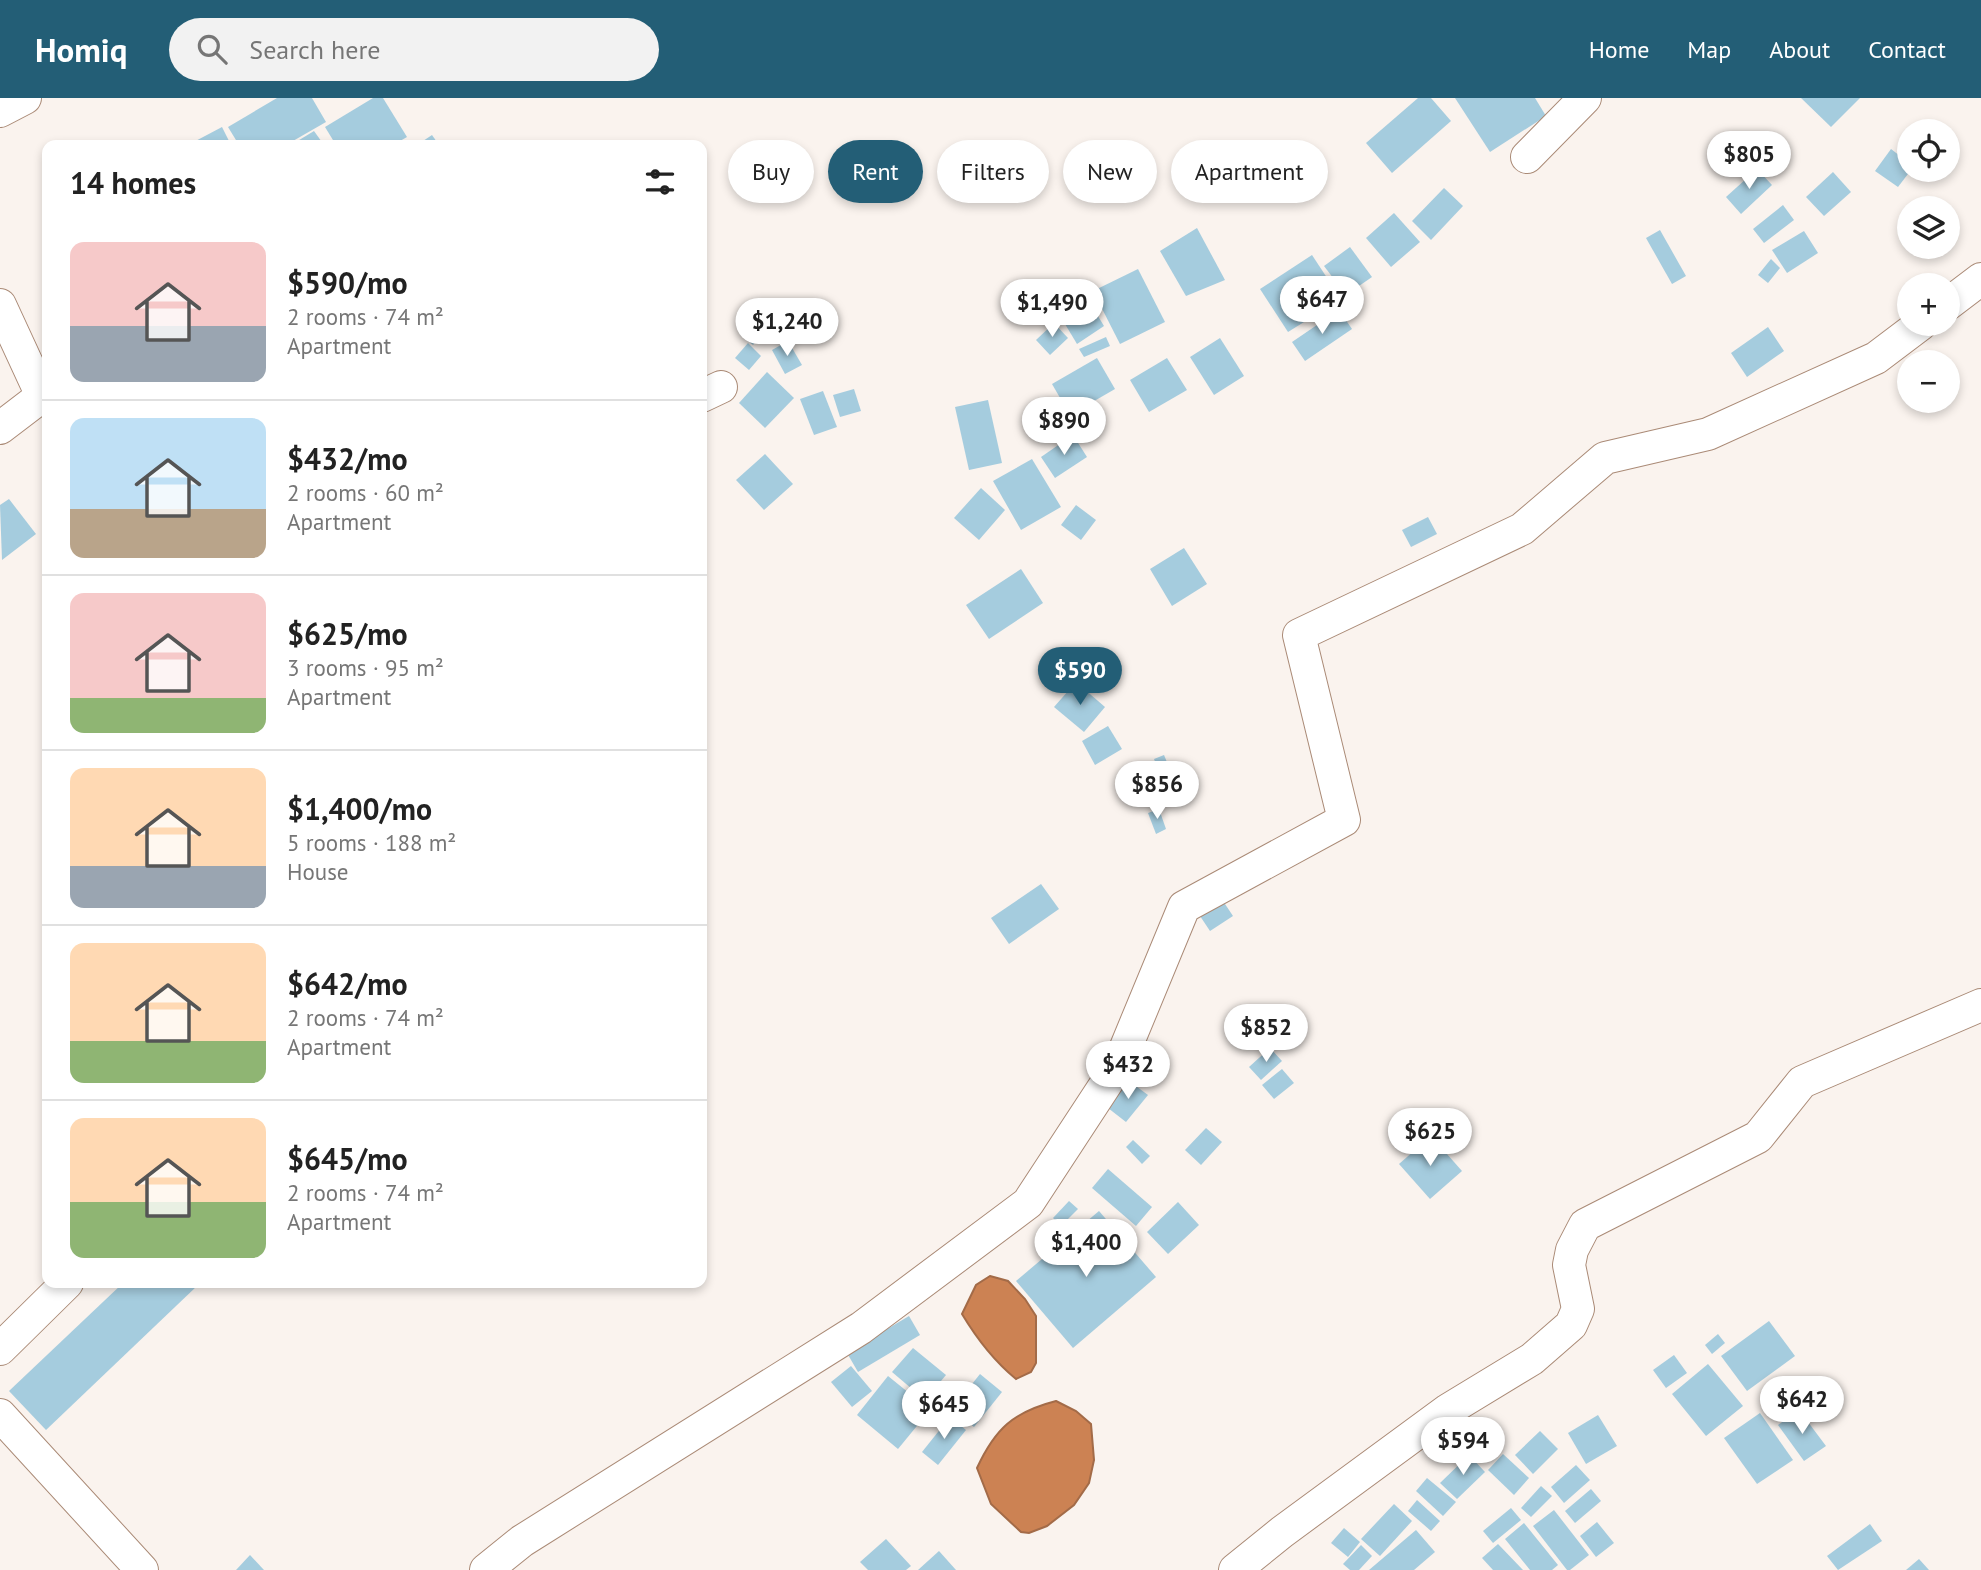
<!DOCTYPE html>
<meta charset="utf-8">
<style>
:root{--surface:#fff;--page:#f2f2f2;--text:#222;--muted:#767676;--line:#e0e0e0;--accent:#235e76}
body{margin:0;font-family:"PT Sans",sans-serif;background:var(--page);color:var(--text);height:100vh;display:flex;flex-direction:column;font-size:26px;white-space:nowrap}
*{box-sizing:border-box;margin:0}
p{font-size:23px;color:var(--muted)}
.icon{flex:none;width:38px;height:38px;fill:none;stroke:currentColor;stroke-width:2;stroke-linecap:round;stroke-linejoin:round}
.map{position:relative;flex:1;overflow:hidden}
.side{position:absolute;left:42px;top:42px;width:665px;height:1148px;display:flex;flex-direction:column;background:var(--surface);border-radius:14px;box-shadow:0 4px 10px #0003}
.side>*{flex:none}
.hud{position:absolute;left:728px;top:42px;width:665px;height:63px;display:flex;gap:14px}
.controls{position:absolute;left:1897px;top:21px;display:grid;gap:14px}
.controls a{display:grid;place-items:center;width:63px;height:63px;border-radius:50%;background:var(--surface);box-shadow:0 4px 10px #0003;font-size:35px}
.price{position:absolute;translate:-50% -60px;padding:0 16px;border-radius:24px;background:#fff;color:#222;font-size:23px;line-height:46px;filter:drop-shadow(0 2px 4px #0008)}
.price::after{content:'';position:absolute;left:50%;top:42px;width:21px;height:16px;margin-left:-10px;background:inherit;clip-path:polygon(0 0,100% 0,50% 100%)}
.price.on{background:var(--accent);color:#fff}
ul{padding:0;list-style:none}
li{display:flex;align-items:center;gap:21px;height:175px;padding:0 28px}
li+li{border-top:2px solid var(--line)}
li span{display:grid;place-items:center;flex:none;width:196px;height:140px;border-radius:14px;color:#555}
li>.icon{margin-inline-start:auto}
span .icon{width:84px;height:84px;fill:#fffc;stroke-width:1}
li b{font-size:30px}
h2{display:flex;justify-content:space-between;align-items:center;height:84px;padding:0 28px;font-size:30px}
.tag{padding:0 24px;border-radius:32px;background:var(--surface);box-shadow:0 4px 10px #0003;font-size:24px;line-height:63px}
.tag.on{background:var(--accent);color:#fff}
header{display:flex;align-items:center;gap:42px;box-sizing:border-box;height:98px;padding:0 35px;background:var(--accent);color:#fff}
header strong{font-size:33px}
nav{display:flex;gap:38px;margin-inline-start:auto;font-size:24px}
.search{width:490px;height:63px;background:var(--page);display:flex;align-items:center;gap:18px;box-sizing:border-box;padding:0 24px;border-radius:38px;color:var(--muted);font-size:26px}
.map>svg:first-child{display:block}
</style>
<header>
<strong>Homiq</strong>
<div class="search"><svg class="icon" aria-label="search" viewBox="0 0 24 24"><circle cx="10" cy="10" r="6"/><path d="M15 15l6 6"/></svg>Search here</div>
<nav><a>Home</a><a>Map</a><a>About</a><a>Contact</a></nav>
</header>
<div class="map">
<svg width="1981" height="1472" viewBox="0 0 1981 1472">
<rect width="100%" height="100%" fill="#faf3ee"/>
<g fill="#cc8253" stroke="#a36b48" stroke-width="2">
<path d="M990 1178 1008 1183 1025 1201 1036 1218V1265L1031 1274 1016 1281C994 1263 977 1241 962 1216L976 1187Z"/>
<path d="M1056 1303 1076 1313 1091 1326 1094 1362 1089 1385 1074 1407 1047 1428 1029 1435 1021 1434 991 1406 977 1370C995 1331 1013 1314 1056 1303Z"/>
</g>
<g fill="#a5ccde">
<path d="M277 0H312L326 24 286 47H239L228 29Z"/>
<path d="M373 0H383L407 39 393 47H336L325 29Z"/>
<path d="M1418 0H1431L1451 23 1392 75 1366 45Z"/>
<path d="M1455 0H1535L1546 18 1490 54Z"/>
<path d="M1801 0H1860L1831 29Z"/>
<path d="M222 29 231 47H188Z"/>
<path d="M314 33 324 47H291Z"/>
<path d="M432 37 439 47H417Z"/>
<path d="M1891 51 1909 65 1911 72 1898 89 1875 73Z"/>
<path d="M1757 71 1772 87 1741 116 1726 99Z"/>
<path d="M1833 74 1851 94 1824 118 1806 99Z"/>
<path d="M1444 90 1463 108 1431 142 1412 123Z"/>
<path d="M1783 107 1794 122 1764 145 1753 131Z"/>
<path d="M1394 115 1420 144 1391 169 1366 140Z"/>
<path d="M1197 130 1225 182 1186 198 1160 153Z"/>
<path d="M1660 132 1686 178 1672 186 1646 140Z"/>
<path d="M1804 133 1818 155 1787 175 1772 152Z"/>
<path d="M1350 149 1372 179 1346 197 1324 168Z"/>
<path d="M1312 157 1341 201 1288 234 1260 191Z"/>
<path d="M1771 161 1780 170 1768 185 1758 177Z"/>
<path d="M1138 171 1165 224 1120 246 1093 193Z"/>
<path d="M764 208 777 219 753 247 740 236Z"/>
<path d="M1093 210 1104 228 1077 246 1065 226Z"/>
<path d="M1339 212 1352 231 1305 263 1292 244Z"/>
<path d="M1054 225 1068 240 1050 257 1036 242Z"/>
<path d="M1768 229 1784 253 1747 279 1731 255Z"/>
<path d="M1106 239 1110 248 1084 259 1079 251Z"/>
<path d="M1220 240 1244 278 1214 297 1190 259Z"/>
<path d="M788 243 802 267 785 276 772 252Z"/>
<path d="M748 245 761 258 749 272 735 260Z"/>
<path d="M1097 260 1115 291 1070 317 1052 286Z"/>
<path d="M1167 260 1187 292 1149 314 1130 282Z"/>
<path d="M767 274 794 300 765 330 739 305Z"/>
<path d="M854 291 861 313 840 319 833 297Z"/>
<path d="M823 293 837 329 814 337 800 301Z"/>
<path d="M988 302 1002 365 969 372 955 309Z"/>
<path d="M1073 337 1087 359 1055 380 1041 359Z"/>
<path d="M765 356 793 386 764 412 736 382Z"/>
<path d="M1032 361 1061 409 1021 432 993 383Z"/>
<path d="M981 390 1005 412 979 442 954 420Z"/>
<path d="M9 401 36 436 2 462 0 407Z"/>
<path d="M1076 407 1096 422 1081 442 1061 427Z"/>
<path d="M1428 419 1437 436 1411 449 1402 432Z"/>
<path d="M1184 450 1207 486 1172 508 1150 471Z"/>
<path d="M1021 471 1043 505 989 541 966 507Z"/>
<path d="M1076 584 1105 609 1084 634 1054 609Z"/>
<path d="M1108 628 1122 651 1095 667 1082 643Z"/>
<path d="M1164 657 1169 669 1159 674 1154 661Z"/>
<path d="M1170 685 1176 699 1160 707 1153 694Z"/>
<path d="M1159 711 1166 731 1156 736 1148 715Z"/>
<path d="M1041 786 1059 811 1009 846 991 820Z"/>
<path d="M1219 797 1233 818 1210 833 1196 812Z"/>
<path d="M1270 950 1282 963 1261 982 1249 969Z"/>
<path d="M1282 971 1294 985 1274 1001 1262 987Z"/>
<path d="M1129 983 1148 997 1126 1024 1108 1010Z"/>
<path d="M1206 1030 1222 1044 1201 1067 1185 1052Z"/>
<path d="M1431 1038 1462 1073 1430 1101 1399 1066Z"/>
<path d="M1133 1042 1150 1058 1142 1066 1126 1049Z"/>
<path d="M1108 1071 1152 1109 1136 1128 1092 1090Z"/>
<path d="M1069 1103 1078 1111 1061 1128 1053 1120Z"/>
<path d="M1178 1104 1199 1127 1168 1156 1147 1134Z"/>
<path d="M1099 1113 1156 1179 1073 1250 1016 1183Z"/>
<path d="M123 1185H194L197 1188 46 1332 9 1293Z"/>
<path d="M909 1218 920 1237 858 1274 847 1255Z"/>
<path d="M1769 1223 1795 1258 1747 1293 1721 1258Z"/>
<path d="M1718 1236 1725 1245 1712 1256 1705 1247Z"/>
<path d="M913 1250 946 1277 925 1302 892 1274Z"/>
<path d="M1674 1257 1687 1275 1666 1290 1653 1272Z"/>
<path d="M1708 1266 1743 1308 1706 1338 1672 1296Z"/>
<path d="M851 1268 872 1293 852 1309 831 1284Z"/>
<path d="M980 1276 1002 1294 974 1329 952 1311Z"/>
<path d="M888 1278 930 1312 898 1351 857 1317Z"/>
<path d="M1799 1312 1826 1348 1804 1363 1778 1327Z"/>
<path d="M1760 1315 1793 1362 1757 1386 1724 1340Z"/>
<path d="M1598 1317 1617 1348 1586 1366 1568 1335Z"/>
<path d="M950 1319 966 1332 938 1367 922 1354Z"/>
<path d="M1540 1333 1558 1351 1533 1376 1515 1357Z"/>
<path d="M1503 1356 1529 1380 1514 1397 1488 1372Z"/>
<path d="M1469 1357 1485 1374 1457 1401 1440 1385Z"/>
<path d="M1576 1367 1590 1382 1564 1405 1551 1389Z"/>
<path d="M1427 1380 1456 1404 1443 1418 1416 1393Z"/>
<path d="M1541 1388 1552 1398 1531 1419 1521 1410Z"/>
<path d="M1591 1391 1601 1403 1575 1425 1565 1413Z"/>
<path d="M1417 1402 1440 1423 1431 1433 1408 1413Z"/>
<path d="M1394 1406 1412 1423 1380 1458 1361 1441Z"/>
<path d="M1511 1410 1521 1422 1493 1445 1483 1433Z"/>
<path d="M1554 1412 1589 1457 1570 1472H1567L1533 1428Z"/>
<path d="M1597 1424 1614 1445 1596 1459 1580 1438Z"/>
<path d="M1524 1425 1558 1467 1552 1472H1530L1505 1441Z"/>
<path d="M1870 1426 1882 1443 1838 1472 1827 1458Z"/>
<path d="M1344 1430 1360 1444 1348 1459 1331 1445Z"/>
<path d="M1416 1432 1435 1454 1414 1472H1369Z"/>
<path d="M886 1441 911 1468 906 1472H868L860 1464Z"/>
<path d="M1498 1446 1523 1472H1493L1482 1460Z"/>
<path d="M1361 1447 1372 1458 1359 1472H1350L1343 1466Z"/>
<path d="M939 1453 956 1472H918Z"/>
<path d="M250 1457 264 1472H236Z"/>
<path d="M1919 1461 1929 1472H1906Z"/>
</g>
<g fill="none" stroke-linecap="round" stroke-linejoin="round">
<g stroke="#aa8a76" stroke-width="34">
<g id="minor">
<path d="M0 13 25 0"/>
<path d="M1527 59 1585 0"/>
<path d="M1948 206 1981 181"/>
<path d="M0 207 42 298 0 330"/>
<path d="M702 298 721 289"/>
<path d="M0 1251 67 1185"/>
<path d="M0 1317 142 1472"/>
<path d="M486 1472 522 1443 861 1230 1028 1105 1119 966 1184 809 1344 722 1299 537 1522 431 1605 360 1708 336 1876 260 1921 226"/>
<path d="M1235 1472 1282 1434 1448 1312 1532 1261 1571 1227 1578 1211 1569 1167 1572 1152 1585 1127 1758 1039 1802 984 1981 907"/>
</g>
</g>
<use href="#minor" stroke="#fff" stroke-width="32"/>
</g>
</svg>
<div class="controls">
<a><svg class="icon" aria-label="locate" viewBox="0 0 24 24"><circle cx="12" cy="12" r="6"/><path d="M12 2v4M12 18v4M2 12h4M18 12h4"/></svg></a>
<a><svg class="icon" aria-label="layers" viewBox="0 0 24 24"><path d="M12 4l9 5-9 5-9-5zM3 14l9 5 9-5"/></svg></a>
<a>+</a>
<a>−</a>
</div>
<b class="price" style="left:1749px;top:93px">$805</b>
<b class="price" style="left:1322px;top:238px">$647</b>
<b class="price" style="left:1052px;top:241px">$1,490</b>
<b class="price" style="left:787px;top:260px">$1,240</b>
<b class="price" style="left:1064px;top:359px">$890</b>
<b class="price on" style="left:1080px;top:609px">$590</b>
<b class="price" style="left:1157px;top:723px">$856</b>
<b class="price" style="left:1266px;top:966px">$852</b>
<b class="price" style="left:1128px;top:1003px">$432</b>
<b class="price" style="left:1430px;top:1070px">$625</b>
<b class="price" style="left:1086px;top:1181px">$1,400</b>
<b class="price" style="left:1802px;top:1338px">$642</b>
<b class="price" style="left:944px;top:1343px">$645</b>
<b class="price" style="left:1463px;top:1379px">$594</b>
<div class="hud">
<a class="tag">Buy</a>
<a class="tag on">Rent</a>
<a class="tag">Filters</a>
<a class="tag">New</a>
<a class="tag">Apartment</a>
</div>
<section class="side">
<h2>14 homes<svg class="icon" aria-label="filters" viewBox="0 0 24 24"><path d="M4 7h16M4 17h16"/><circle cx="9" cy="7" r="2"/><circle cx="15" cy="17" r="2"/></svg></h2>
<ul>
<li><span style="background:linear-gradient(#f6c9c9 60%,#9aa5b1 0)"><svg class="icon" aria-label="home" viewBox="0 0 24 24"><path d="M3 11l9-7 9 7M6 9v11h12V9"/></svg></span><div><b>$590/mo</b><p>2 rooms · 74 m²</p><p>Apartment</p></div></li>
<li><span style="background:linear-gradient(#bfe0f5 65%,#b9a48a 0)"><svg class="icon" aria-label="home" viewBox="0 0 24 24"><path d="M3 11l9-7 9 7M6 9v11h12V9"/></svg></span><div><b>$432/mo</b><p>2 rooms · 60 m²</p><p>Apartment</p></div></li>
<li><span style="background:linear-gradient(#f6c9c9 75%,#8fb573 0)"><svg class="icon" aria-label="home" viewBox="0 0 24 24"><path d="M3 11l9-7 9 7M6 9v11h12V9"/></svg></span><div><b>$625/mo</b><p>3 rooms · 95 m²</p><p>Apartment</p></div></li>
<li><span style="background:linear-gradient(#ffd9b3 70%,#9aa5b1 0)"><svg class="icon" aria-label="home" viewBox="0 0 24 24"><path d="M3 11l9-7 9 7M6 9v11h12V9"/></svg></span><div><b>$1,400/mo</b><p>5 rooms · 188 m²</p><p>House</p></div></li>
<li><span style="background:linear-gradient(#ffd9b3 70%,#8fb573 0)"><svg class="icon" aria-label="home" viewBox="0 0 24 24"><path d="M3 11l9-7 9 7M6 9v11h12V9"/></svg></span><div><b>$642/mo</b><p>2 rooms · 74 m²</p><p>Apartment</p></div></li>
<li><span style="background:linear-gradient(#ffd9b3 60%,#8fb573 0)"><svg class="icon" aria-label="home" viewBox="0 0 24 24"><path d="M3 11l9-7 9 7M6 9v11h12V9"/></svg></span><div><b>$645/mo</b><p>2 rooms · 74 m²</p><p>Apartment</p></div></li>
</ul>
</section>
</div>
